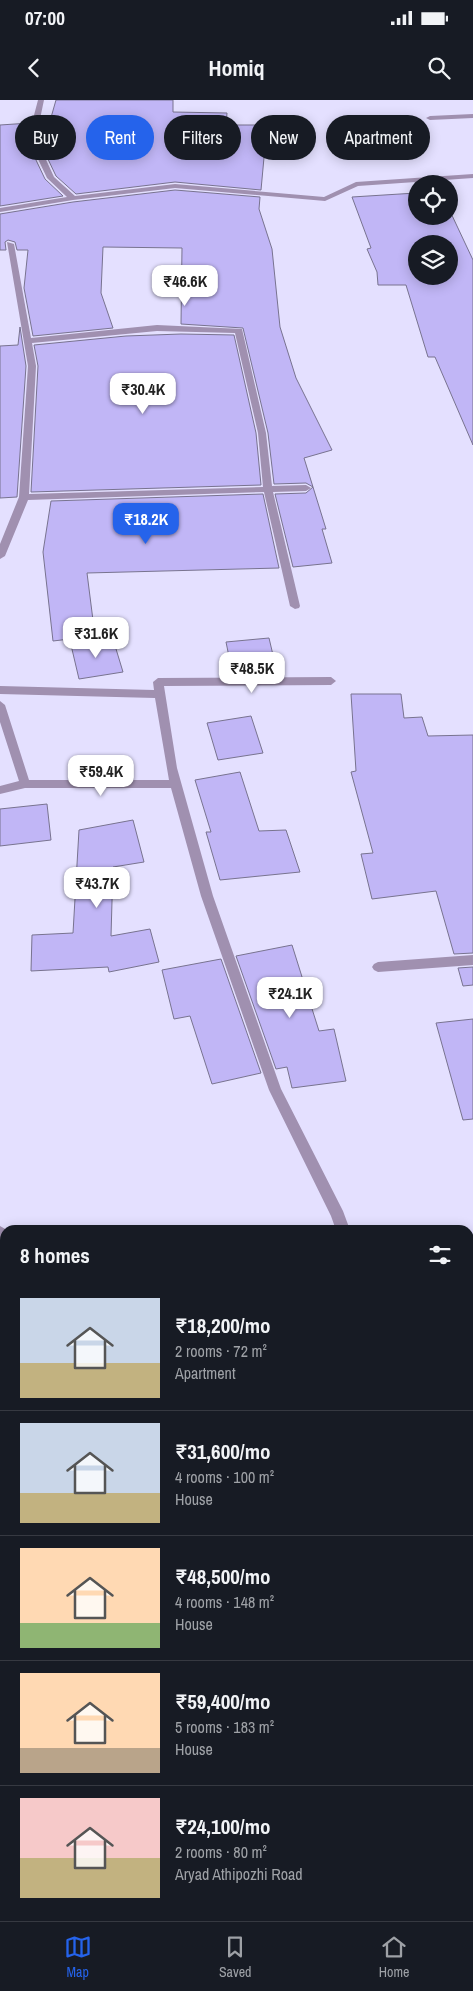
<!DOCTYPE html>
<meta charset="utf-8">
<style>
:root{--surface:#171b24;--page:#20242c;--text:#f1f3f6;--muted:#9ea1a6;--line:#363941;--accent:#2563eb}
body{margin:0;font-family:"Archivo Narrow",sans-serif;background:var(--page);color:var(--text);height:100vh;display:flex;flex-direction:column;font-size:19px;white-space:nowrap}
*{box-sizing:border-box;margin:0}
p{font-size:16px;color:var(--muted)}
.icon{flex:none;width:28px;height:28px;fill:none;stroke:currentColor;stroke-width:2;stroke-linecap:round;stroke-linejoin:round}
.map{position:relative;flex:1;overflow:hidden}
.panel{position:absolute;left:0px;top:1125px;width:474px;height:696px;display:flex;flex-direction:column;background:var(--surface);border-radius:15px 15px 0 0;box-shadow:0 2px 12px #0003}
.panel>*{flex:none}
.top-card{position:absolute;left:15px;top:15px;width:444px;height:45px;display:flex;gap:10px}
.fabs{position:absolute;left:408px;top:75px;display:grid;gap:10px}
.fabs a{display:grid;place-items:center;width:50px;height:50px;border-radius:50%;background:var(--surface);box-shadow:0 2px 12px #0003;font-size:25px}
.price{position:absolute;translate:-50% -42px;padding:0 11px;border-radius:10px;background:#fff;color:#222;font-size:16px;line-height:32px;filter:drop-shadow(0 1px 2px #0008)}
.price::after{content:'';position:absolute;left:50%;top:30px;width:15px;height:11px;margin-left:-8px;background:inherit;clip-path:polygon(0 0,100% 0,50% 100%)}
.price.on{background:var(--accent);color:#fff}
ul{padding:0;list-style:none}
li{display:flex;align-items:center;gap:15px;height:125px;padding:0 20px}
li+li{border-top:1px solid var(--line)}
li span{display:grid;place-items:center;flex:none;width:140px;height:100px;border-radius:0px;color:#555}
li>.icon{margin-inline-start:auto}
span .icon{width:60px;height:60px;fill:#fffc;stroke-width:1}
li b{font-size:21px}
h2{display:flex;justify-content:space-between;align-items:center;height:60px;padding:0 20px;font-size:21px}
.chip{padding:0 18px;border-radius:22px;background:var(--surface);box-shadow:0 2px 12px #0003;font-size:18px;line-height:45px}
.chip.on{background:var(--accent);color:#fff}
.status{display:flex;justify-content:space-between;align-items:center;height:35px;padding:0 25px;background:var(--surface);direction:ltr}
.status svg{height:14px;fill:currentColor}
header{display:flex;justify-content:space-between;align-items:center;height:65px;padding:0 20px;background:var(--surface);font-size:22px;font-weight:800}
.tabs{display:flex;justify-content:space-around;align-items:center;height:70px;border-top:1px solid var(--line);background:var(--surface);font-size:14px;color:var(--muted)}
.tabs a{display:grid;justify-items:center;gap:2px}
.tabs .on{color:var(--accent)}
.map>svg:first-child{display:block}
</style>
<div class="status"><b>07:00</b><svg viewBox="0 0 49 12"><path d="M0 12V9h3v3zM5 12V6h3v6zM10 12V3h3v9zM15 12V0h3v12zM26 1h20v11H26zM47 4h2v5h-2z"/></svg></div>
<header><svg class="icon" aria-label="back" viewBox="0 0 24 24"><path d="M15 5l-7 7 7 7"/></svg>Homiq<svg class="icon" aria-label="search" viewBox="0 0 24 24"><circle cx="10" cy="10" r="6"/><path d="M15 15l6 6"/></svg></header>
<div class="map">
<svg width="473" height="1821" viewBox="0 0 473 1821">
<rect width="100%" height="100%" fill="#e4e0ff"/>
<g fill="#c1b6f6" stroke="#78738f" fill-rule="evenodd">
<path d="M56 0H173V12L227 13 226 25H267L261 90 175 82 76 94 56 76 38 38 41 22 50 21Z"/>
<path d="M30 23 26 39 45 79 63 96 0 106V25Z"/>
<path d="M175 90 260 97 259 109 272 149 280 227 296 278 332 350 304 358 326 429H322L332 463 293 467 275 394 306 393 313 387 306 383 274 384 268 333 243 228 181 224 182 148 103 147 101 193 113 228 33 236 24 188 28 150H17L15 142 8 140 5 142 6 150H0V114L73 102Z"/>
<path d="M416 93V116H449V109L473 160V345L435 257H428L406 185H378L377 172 367 149 371 148 352 97ZM416 144H449V176H416Z"/>
<path d="M20 227 26 266 17 397 0 398V246L18 245Z"/>
<path d="M181 234 234 235 256 333 261 385 31 392 38 266 34 245 126 236Z"/>
<path d="M263 394 279 468 87 473 95 536 53 541 43 452 51 401Z"/>
<path d="M269 538 277 572 233 576 226 542Z"/>
<path d="M113 539 123 572 79 579 71 545Z"/>
<path d="M351 594H401L404 618 422 617 428 636 473 635V853L454 854 436 791 372 799 361 754 373 753 351 672 356 671Z"/>
<path d="M251 616 263 653 218 660 207 623Z"/>
<path d="M240 672 259 731 286 730 300 772 220 780 206 732H211L195 680Z"/>
<path d="M47 704 51 740 0 746V709Z"/>
<path d="M133 720 144 762 113 767 111 836 150 829 159 862 109 872 108 867 31 871 32 835 73 833 79 730Z"/>
<path d="M292 845 319 931 334 929 346 981 292 988 287 967 276 969 236 856Z"/>
<path d="M221 859 261 973 212 984 190 916 174 919 162 870Z"/>
<path d="M473 867V885L463 886 458 868Z"/>
<path d="M473 919V1019L463 1020 436 923Z"/>
</g>
<g fill="none" stroke-linecap="round" stroke-linejoin="round">
<g fill="#a090b0" fill-rule="evenodd">
<path d="M38 0H44L36 38 54 77 75 96 175 84 324 97 356 82 473 74V78L358 86 325 101 175 88 73 100 0 112V108L67 97 47 78 28 38Z"/>
<path d="M473 14V18L430 20 426 18 430 16Z"/>
<path d="M7 142 14 144 31 238 157 225 242 229 266 333 272 386 306 385 311 388 306 391 273 392 300 506 299 508 295 509 290 506 264 392 28 400 5 456 0 459V444L19 397 28 266ZM157 231 235 233 258 333 263 387 29 394 36 266 32 243Z"/>
<path d="M331 577 336 581 331 585 164 586 177 668 213 796 281 989 343 1111 350 1130H336L331 1116 269 990 201 796 171 688H25L0 694V686L19 681 0 622V601L5 605 29 680H169L155 598 0 594V586L154 590 153 582 158 578Z"/>
<path d="M473 855V865L378 872 374 870 372 867 374 864 378 862Z"/>
<path d="M0 1126 7 1130H5V1144L0 1142Z"/>
<path d="M469 1613 473 1614V1654L469 1653Z"/>
<path d="M126 1816H144L145 1821H127Z"/>
</g>
</g>
</svg>
<div class="fabs">
<a><svg class="icon" aria-label="locate" viewBox="0 0 24 24"><circle cx="12" cy="12" r="6"/><path d="M12 2v4M12 18v4M2 12h4M18 12h4"/></svg></a>
<a><svg class="icon" aria-label="layers" viewBox="0 0 24 24"><path d="M12 4l9 5-9 5-9-5zM3 14l9 5 9-5"/></svg></a>
</div>
<b class="price" style="left:185px;top:207px">₹46.6K</b>
<b class="price" style="left:143px;top:315px">₹30.4K</b>
<b class="price on" style="left:146px;top:445px">₹18.2K</b>
<b class="price" style="left:96px;top:559px">₹31.6K</b>
<b class="price" style="left:252px;top:594px">₹48.5K</b>
<b class="price" style="left:101px;top:697px">₹59.4K</b>
<b class="price" style="left:97px;top:809px">₹43.7K</b>
<b class="price" style="left:290px;top:919px">₹24.1K</b>
<div class="top-card">
<a class="chip">Buy</a>
<a class="chip on">Rent</a>
<a class="chip">Filters</a>
<a class="chip">New</a>
<a class="chip">Apartment</a>
</div>
<section class="panel">
<h2>8 homes<svg class="icon" aria-label="filters" viewBox="0 0 24 24"><path d="M4 7h16M4 17h16"/><circle cx="9" cy="7" r="2"/><circle cx="15" cy="17" r="2"/></svg></h2>
<ul>
<li><span style="background:linear-gradient(#c9d6e8 65%,#c2b280 0)"><svg class="icon" aria-label="home" viewBox="0 0 24 24"><path d="M3 11l9-7 9 7M6 9v11h12V9"/></svg></span><div><b>₹18,200/mo</b><p>2 rooms · 72 m²</p><p>Apartment</p></div></li>
<li><span style="background:linear-gradient(#c9d6e8 70%,#c2b280 0)"><svg class="icon" aria-label="home" viewBox="0 0 24 24"><path d="M3 11l9-7 9 7M6 9v11h12V9"/></svg></span><div><b>₹31,600/mo</b><p>4 rooms · 100 m²</p><p>House</p></div></li>
<li><span style="background:linear-gradient(#ffd9b3 75%,#8fb573 0)"><svg class="icon" aria-label="home" viewBox="0 0 24 24"><path d="M3 11l9-7 9 7M6 9v11h12V9"/></svg></span><div><b>₹48,500/mo</b><p>4 rooms · 148 m²</p><p>House</p></div></li>
<li><span style="background:linear-gradient(#ffd9b3 75%,#b9a48a 0)"><svg class="icon" aria-label="home" viewBox="0 0 24 24"><path d="M3 11l9-7 9 7M6 9v11h12V9"/></svg></span><div><b>₹59,400/mo</b><p>5 rooms · 183 m²</p><p>House</p></div></li>
<li><span style="background:linear-gradient(#f6c9c9 60%,#c2b280 0)"><svg class="icon" aria-label="home" viewBox="0 0 24 24"><path d="M3 11l9-7 9 7M6 9v11h12V9"/></svg></span><div><b>₹24,100/mo</b><p>2 rooms · 80 m²</p><p>Aryad Athipozhi Road</p></div></li>
</ul>
</section>
</div>
<nav class="tabs">
<a class="on"><svg class="icon" aria-label="map" viewBox="0 0 24 24"><path d="M3 6l6-2 6 2 6-2v14l-6 2-6-2-6 2zM9 4v14M15 6v14"/></svg>Map</a>
<a><svg class="icon" aria-label="saved" viewBox="0 0 24 24"><path d="M7 4h10v16l-5-4-5 4z"/></svg>Saved</a>
<a><svg class="icon" aria-label="home" viewBox="0 0 24 24"><path d="M3 11l9-7 9 7M6 9v11h12V9"/></svg>Home</a>
</nav>
